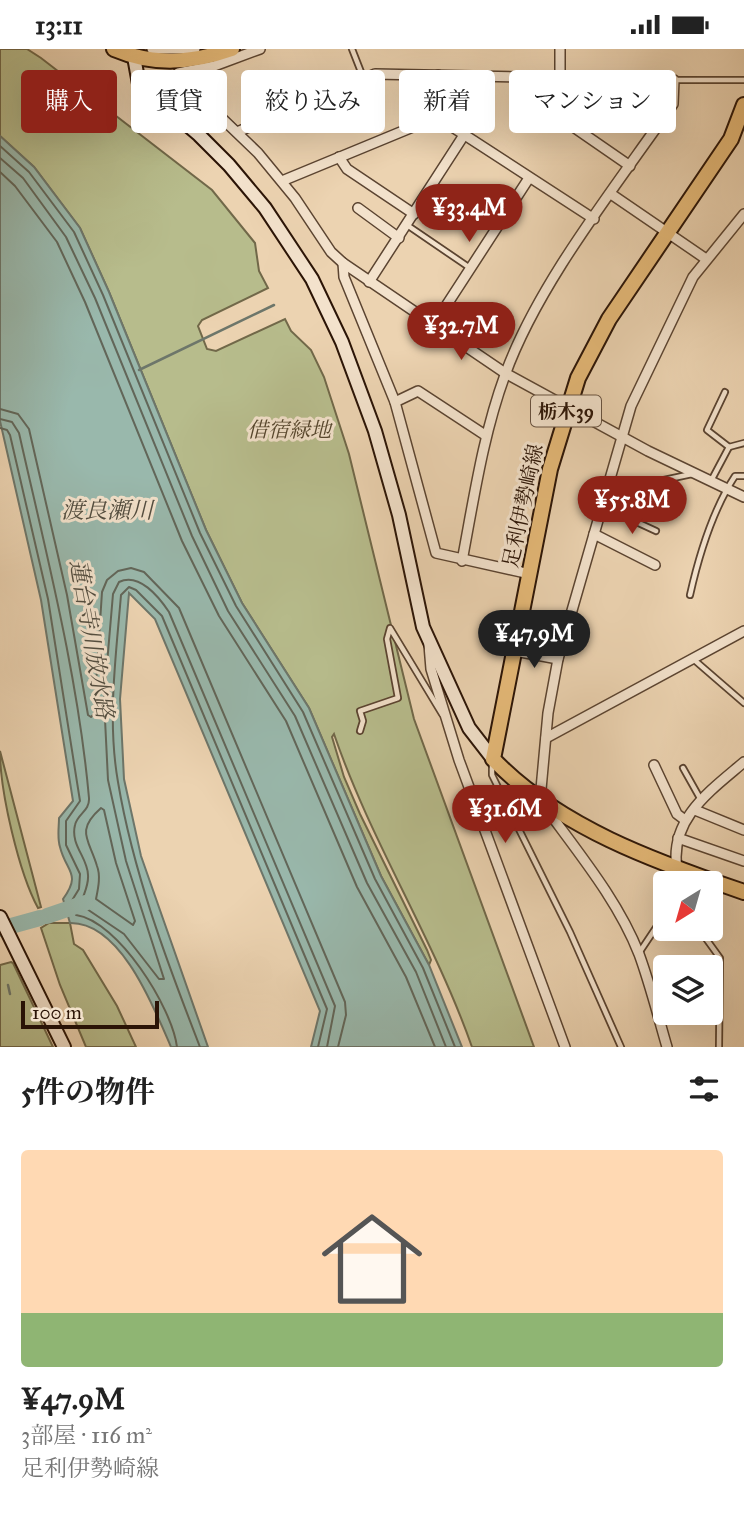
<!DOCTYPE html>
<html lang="ja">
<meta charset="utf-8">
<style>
:root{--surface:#fff;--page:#f2f2f2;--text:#222;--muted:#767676;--accent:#8f2418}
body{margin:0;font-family:"IM FELL Great Primer","Noto Serif JP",serif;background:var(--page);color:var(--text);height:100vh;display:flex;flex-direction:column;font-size:26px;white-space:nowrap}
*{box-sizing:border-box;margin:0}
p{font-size:23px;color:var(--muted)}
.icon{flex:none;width:38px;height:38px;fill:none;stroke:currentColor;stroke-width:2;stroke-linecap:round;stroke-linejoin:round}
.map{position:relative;height:998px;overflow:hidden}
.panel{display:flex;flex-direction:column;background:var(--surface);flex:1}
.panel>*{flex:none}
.banner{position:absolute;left:21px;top:21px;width:704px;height:63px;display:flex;gap:14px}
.needle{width:46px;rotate:217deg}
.controls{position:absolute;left:653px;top:822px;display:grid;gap:14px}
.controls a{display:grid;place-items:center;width:70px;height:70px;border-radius:7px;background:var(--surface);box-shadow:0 7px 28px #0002;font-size:35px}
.scale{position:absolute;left:21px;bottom:18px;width:138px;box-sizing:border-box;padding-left:7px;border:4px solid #2b1406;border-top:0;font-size:19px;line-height:24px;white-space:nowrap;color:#2b1406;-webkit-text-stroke:5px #f3e2cc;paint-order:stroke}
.price{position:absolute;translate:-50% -60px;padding:0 16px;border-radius:24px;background:var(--accent);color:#fff;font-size:23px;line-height:46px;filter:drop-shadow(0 2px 4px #0008)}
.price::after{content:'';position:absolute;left:50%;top:42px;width:21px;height:16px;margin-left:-10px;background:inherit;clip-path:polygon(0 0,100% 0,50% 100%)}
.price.on{background:#222;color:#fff}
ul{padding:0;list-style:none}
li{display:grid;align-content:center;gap:14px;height:371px;padding:0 21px}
li span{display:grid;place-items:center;height:217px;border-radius:7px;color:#555}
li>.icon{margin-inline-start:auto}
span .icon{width:126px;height:126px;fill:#fffc;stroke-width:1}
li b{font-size:30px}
h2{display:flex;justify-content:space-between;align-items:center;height:84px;padding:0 21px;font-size:30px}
.pill{padding:0 24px;border-radius:7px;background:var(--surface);box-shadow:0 7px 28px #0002;font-size:24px;line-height:63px}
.pill.on{background:var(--accent);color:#fff}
.status{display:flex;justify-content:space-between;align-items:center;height:49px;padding:0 35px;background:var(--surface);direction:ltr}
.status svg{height:19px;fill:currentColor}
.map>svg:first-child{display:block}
</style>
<div class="status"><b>13:11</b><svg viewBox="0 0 49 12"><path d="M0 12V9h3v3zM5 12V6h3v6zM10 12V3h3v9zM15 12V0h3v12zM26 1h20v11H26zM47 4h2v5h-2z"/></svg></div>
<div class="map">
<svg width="744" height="998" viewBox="0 0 744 998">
<rect width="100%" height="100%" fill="#ecd3b1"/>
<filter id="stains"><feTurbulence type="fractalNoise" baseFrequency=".00286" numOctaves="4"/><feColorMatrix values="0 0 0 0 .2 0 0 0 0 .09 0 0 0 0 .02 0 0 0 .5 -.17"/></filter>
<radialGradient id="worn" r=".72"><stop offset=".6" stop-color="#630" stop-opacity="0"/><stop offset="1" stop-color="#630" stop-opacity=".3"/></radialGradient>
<g fill="#b7bc8c" stroke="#716849" stroke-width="2">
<path d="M0 0H27L41 9 212 141 255 194 259 222 268 239 202 271 198 277 207 300 216 302 285 270 291 282 311 301 324 328 349 405 414 670 534 998H472C434 890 371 793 334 685L332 688 344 728 360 765 427 901 431 911 429 916 381 827 309 659 242 554 206 481 109 243 80 179 34 118 0 87Z"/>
<path d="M0 702 41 858 38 859C19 824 0 743 0 702Z"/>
<path d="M49 874H70L74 895 83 901 117 957 136 998H86L60 936 41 879Z"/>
<path d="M11 913 13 914 53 998H0V916Z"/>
</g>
<path fill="#99b8ac" stroke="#6d766a" stroke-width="2" d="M0 87 34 118 80 179 109 243 206 481 242 554 309 659 381 827 429 916 462 998H311L320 962 155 570 129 544 120 650 124 730 141 807 208 998H171C154 959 121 873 70 874L63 850C82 824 66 823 60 798 57 789 59 778 59 769L73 752 41 551 0 372Z"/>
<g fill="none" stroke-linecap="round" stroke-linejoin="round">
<g stroke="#626659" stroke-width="2">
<path d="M0 97 29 123 74 183 103 246 200 484 236 557 303 663 375 830 423 919 455 998"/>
<path d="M0 109 23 129 66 188 95 249 192 487 228 562 295 667 367 834 416 923 446 998"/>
<path d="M0 123 15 137 57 193 85 253 182 492 219 567 286 672 357 838 406 928 435 998"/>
<path d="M0 360 18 365 29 380 67 546 88 666 91 668 94 665 102 543 107 531 118 522 131 519 144 523 179 559 345 953 346 966 338 998"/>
<path d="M0 370 12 373 19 384C46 504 78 626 89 749 90 762 77 765 75 776 70 796 88 809 88 826 89 838 82 847 81 856L124 885 159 930H164L126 812 108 731 104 650 113 545 119 533C139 523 159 548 169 563L335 957 327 998"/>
<path d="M0 379 7 381 10 386 48 550 80 752 66 772V796L80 825 79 840 71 853 76 866C118 872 172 958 177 998"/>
<path d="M101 759 104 761 116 814 135 872 133 876 96 850C98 840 101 827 97 817 89 790 75 782 101 759Z"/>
<path d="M200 998C167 913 133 823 118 733 107 671 116 607 121 546L129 538 136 541 162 567 327 960 318 998"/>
</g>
<g stroke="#6d766a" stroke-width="2.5">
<path d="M139 321 274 256"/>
<path d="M8 936 10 945"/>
</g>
<g stroke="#99b8ac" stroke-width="16">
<path d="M47 867 85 854"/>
<path d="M0 880 40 869"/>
</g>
<g stroke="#5b4431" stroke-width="8">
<g id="lane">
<path d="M352 0 363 28"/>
<path d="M675 31H744"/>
<path d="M407 176 470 219"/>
<path d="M729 398 744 394"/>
<path d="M712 430 729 398 707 381 725 343"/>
<path d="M610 435H645L692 425"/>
<path d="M604 458 656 482"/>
<path d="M690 546C699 506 712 462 735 427H744"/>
<path d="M692 609 744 654"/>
<path d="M360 682 363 672 360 662 398 649 387 590 390 579 442 665"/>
<path d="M492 713V726L570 883 621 998"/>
<path d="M683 719 701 751"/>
<path d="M677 821V835"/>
<path d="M699 880 720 909 719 998"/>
<path d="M639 904 665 865"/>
</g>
</g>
<g stroke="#5b4431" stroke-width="12">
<g id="street">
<path d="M152 0H195"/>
<path d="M260 0 214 17 178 24 180 29 258 104 295 149 331 203 343 214 505 324 648 402 744 448"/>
<path d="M438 26 437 68 594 170"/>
<path d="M520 28V41L630 117"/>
<path d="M560 28V0"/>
<path d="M237 83 375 25 674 31 673 55C617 136 538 234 505 326 483 386 474 449 462 512"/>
<path d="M339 108 347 120 414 165"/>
<path d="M282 132 437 68"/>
<path d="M611 145 706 210"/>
<path d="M358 159 399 189"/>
<path d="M343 214 344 228 395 353 436 504 530 525"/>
<path d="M369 233 464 86"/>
<path d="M433 277 529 129"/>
<path d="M395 353 418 342 485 386"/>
<path d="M594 485 655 516"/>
<path d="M429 596 431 620 459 711 565 998"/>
<path d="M515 602 558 610"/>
<path d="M546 689 744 582"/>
<path d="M654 716 677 765 685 771"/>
<path d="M695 761 744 781"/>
<path d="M678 789 744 812"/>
<path d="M677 820C669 770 710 742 744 713"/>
<path d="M667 998C658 967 650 935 639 905 617 849 575 800 540 751L548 664 558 610 631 357 693 228 744 165"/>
</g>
</g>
<g stroke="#2b1406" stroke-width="16">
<g id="secondary">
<path d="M134 8 139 35 199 86 229 116 265 159 312 230 342 293 375 382 399 466 423 578 469 679 493 710"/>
<path d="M0 868 64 998"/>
</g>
</g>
<g stroke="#2b1406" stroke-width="18">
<g id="primary">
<path d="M114 0C154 17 192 14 232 0"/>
<path d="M744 56 731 90 609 270 578 329 550 420 493 710C558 778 656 813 744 843"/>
</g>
</g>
<use href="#lane" stroke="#f3e2cc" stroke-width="4.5"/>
<use href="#street" stroke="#f3e2cc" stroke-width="9"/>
<use href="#secondary" stroke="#f3e2cc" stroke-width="12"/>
<use href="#primary" stroke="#e6ba78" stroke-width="14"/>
</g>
<g text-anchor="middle" stroke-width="6" stroke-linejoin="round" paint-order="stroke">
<rect fill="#f3e2cc" stroke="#675241" stroke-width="2" x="531" y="346.5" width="70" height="31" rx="5"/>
<g font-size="19" font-weight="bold" fill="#2b1406">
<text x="566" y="369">栃木39</text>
</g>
<g font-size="21" font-style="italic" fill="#55462e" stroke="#f3e2cc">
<text x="289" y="388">借宿緑地</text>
</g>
<g font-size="21" fill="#2b1406" stroke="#f3e2cc">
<text transform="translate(523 457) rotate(-78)" y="7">足利伊勢崎線</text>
</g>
<g font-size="23" font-style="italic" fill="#524d40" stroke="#f3e2cc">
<text x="107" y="469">渡良瀬川</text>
<text transform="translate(92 590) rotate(80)" y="8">蓮台寺川放水路</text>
</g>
</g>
<rect width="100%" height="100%" filter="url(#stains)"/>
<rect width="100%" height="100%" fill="url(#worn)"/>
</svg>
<div class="controls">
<a><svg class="needle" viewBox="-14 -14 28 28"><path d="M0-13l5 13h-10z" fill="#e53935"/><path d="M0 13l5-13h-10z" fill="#767676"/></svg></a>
<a><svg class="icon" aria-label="layers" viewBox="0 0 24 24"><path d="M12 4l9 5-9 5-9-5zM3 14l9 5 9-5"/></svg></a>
</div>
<div class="scale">100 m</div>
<b class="price" style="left:469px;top:195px">¥33.4M</b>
<b class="price" style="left:461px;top:313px">¥32.7M</b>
<b class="price" style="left:632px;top:487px">¥55.8M</b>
<b class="price on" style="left:534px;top:621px">¥47.9M</b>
<b class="price" style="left:505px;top:796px">¥31.6M</b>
<div class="banner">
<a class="pill on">購入</a>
<a class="pill">賃貸</a>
<a class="pill">絞り込み</a>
<a class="pill">新着</a>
<a class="pill">マンション</a>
</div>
</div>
<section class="panel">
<h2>5件の物件<svg class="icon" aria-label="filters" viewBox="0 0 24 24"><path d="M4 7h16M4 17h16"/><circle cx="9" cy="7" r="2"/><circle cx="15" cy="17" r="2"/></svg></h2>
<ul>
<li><span style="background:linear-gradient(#ffd9b3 75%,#8fb573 0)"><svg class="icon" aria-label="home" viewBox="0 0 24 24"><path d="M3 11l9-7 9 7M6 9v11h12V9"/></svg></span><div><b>¥47.9M</b><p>3部屋 · 116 m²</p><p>足利伊勢崎線</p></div></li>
</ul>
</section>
